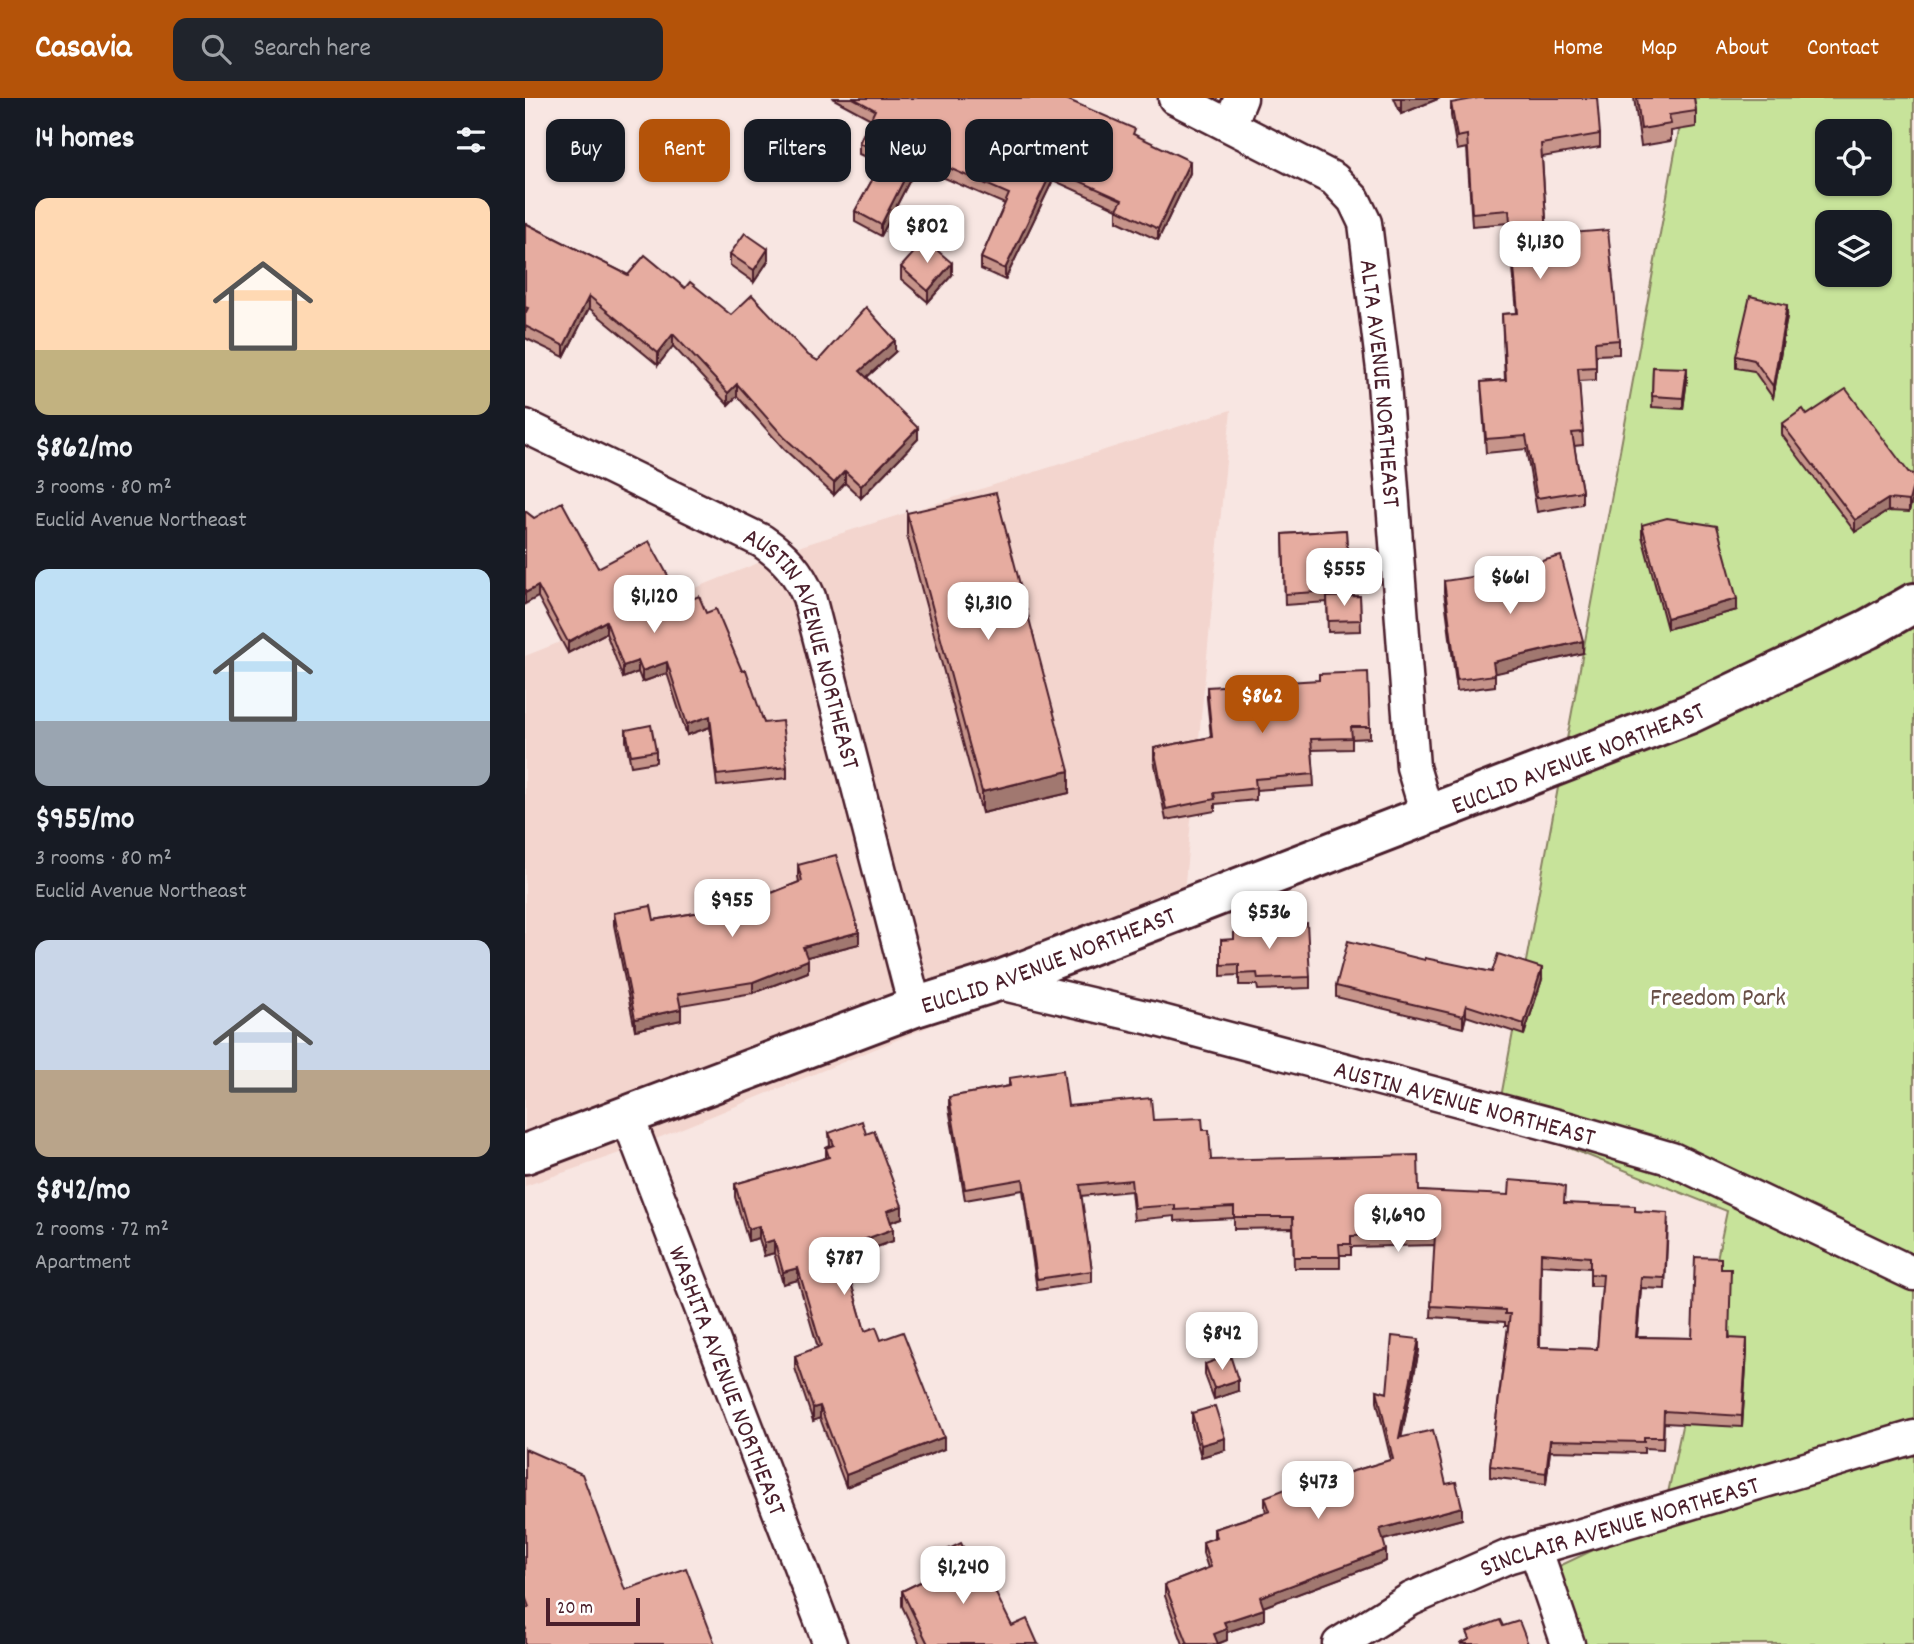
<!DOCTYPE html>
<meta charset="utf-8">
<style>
:root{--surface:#171b24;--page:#20242c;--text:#f1f3f6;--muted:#9ea1a6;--accent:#b45309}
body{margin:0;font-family:Dekko,sans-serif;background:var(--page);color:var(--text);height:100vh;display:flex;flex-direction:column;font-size:26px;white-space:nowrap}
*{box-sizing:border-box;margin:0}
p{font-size:23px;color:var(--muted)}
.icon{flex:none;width:38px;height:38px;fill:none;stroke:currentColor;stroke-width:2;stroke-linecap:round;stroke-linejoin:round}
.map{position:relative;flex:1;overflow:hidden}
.panel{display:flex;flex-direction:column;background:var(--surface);width:525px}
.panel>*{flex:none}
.guide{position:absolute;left:21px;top:21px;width:665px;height:63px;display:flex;gap:14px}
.tools{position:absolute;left:1290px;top:21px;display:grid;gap:14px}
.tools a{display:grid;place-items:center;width:77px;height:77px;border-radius:14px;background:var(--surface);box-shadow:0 2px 5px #0004;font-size:35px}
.scale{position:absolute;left:21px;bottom:18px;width:94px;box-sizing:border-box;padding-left:7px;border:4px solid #4a1f2b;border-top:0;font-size:19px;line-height:24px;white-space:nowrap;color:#4a1f2b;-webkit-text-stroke:5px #fff;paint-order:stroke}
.price{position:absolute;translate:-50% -60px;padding:0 16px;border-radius:14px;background:#fff;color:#222;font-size:23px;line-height:46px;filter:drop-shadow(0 2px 4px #0008)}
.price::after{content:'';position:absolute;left:50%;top:42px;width:21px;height:16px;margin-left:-10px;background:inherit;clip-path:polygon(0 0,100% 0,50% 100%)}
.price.on{background:var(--accent);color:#fff}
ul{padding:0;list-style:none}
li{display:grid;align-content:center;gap:14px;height:371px;padding:0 35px}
li span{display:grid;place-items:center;height:217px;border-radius:14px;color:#555}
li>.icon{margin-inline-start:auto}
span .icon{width:126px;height:126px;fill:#fffc;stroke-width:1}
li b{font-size:30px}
h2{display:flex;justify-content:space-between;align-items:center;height:84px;padding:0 35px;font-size:30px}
.pill{padding:0 24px;border-radius:14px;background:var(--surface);box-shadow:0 2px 5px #0004;font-size:24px;line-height:63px}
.pill.on{background:var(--accent);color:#fff}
header{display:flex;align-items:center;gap:42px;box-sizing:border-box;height:98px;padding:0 35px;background:var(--accent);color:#fff}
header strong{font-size:33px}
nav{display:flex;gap:38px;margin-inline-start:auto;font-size:24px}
.search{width:490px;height:63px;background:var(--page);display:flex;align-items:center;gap:18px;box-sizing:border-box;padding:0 24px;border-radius:14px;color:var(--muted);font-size:26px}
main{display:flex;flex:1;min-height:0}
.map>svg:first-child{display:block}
</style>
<header>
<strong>Casavia</strong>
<div class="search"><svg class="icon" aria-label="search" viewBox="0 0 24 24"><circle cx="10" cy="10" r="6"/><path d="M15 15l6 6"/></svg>Search here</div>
<nav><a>Home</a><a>Map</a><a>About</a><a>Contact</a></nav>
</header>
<main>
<section class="panel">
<h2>14 homes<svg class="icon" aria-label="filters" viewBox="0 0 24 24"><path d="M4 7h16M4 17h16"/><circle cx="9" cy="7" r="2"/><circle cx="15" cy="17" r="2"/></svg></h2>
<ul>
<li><span style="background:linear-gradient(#ffd9b3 70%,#c2b280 0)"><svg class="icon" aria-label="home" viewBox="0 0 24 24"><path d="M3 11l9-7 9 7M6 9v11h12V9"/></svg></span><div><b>$862/mo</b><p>3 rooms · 80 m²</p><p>Euclid Avenue Northeast</p></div></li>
<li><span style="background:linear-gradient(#bfe0f5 70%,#9aa5b1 0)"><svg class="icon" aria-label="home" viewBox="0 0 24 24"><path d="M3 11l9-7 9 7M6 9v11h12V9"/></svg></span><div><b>$955/mo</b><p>3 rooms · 80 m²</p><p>Euclid Avenue Northeast</p></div></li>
<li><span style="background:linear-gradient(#c9d6e8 60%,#b9a48a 0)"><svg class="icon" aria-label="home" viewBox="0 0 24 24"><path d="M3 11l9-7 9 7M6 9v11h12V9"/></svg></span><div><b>$842/mo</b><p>2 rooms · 72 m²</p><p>Apartment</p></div></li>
</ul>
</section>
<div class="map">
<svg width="1389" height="1546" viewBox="0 0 1389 1546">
<rect width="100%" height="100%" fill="#f8e6e2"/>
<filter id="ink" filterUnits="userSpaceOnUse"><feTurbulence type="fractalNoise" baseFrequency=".0143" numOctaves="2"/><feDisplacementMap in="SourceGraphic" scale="14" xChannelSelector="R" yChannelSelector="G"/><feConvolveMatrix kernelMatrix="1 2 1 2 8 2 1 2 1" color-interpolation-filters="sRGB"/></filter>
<g filter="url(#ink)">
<path fill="#f3d5ce" d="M706 312 656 825 109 1050 0 1088V558L273 449Z"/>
<path fill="#c7e39a" stroke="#888162" stroke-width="2" fill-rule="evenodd" d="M1160 0H1389V1546H1050L1026 1472 1138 1419 1202 1113 972 1021ZM1302 33H1354V86H1302ZM1302 124H1354V177H1302Z"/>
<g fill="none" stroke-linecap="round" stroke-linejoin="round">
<g stroke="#4a1f2b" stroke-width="37">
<g id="street">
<path id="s1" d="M650 0 809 81 829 102 840 125 858 272 888 669 902 716"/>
<path d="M705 27 716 0"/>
<path id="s2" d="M0 328 237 443C260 459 273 473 284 499L390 909"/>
<path id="s3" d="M470 884 625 920 1047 1032 1147 1061 1389 1176"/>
<path id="s4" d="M102 1017 305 1546"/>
<path d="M1010 1450 1043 1546"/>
<path id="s5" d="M814 1546 886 1501 982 1459 1389 1339"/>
</g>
</g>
<g stroke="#4a1f2b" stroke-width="44">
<g id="secondary">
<path id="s6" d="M0 1056 390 909 470 884 1164 616 1343 531 1389 505"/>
</g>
</g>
<use href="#street" stroke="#fff" stroke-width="32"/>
<use href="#secondary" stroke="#fff" stroke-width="38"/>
</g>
<g fill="#c6948a" stroke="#4a1f2b" stroke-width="2" fill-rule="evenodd">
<path d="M307 0H539L610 37 665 75 633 142 592 123V111L528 82 480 182 456 171V160L480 106 392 68 356 138 330 124V113L356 66 334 56V45L346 21Z"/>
<path d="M869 0H915L876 16Z"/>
<path d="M1109 0H1169L1171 13V29L1146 33V43L1116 48Z"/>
<path d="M926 5 1075 36V49L1017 59 1022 137 1094 242V256L1071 257V282L1054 283 1058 347 1049 348 1057 393V406L1012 414 1001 351 961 355 956 284 980 282 977 216 992 215 984 125 947 128 942 50 932 52 926 18Z"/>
<path d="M0 125 103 177 160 190 206 217 293 263 370 254 342 279 393 341 336 400 320 385 309 397 259 351 212 298 203 307 148 248 133 267 64 210 39 259 0 240Z"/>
<path d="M205 156 243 163 229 184 205 167Z"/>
<path d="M376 169 427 177 403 204 376 181Z"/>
<path d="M1262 218 1248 300 1229 273 1211 270V258Z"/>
<path d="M1128 269 1162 281 1158 311 1127 309Z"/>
<path d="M1282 317 1389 377 1384 414 1363 413 1330 434 1257 337V326Z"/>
<path d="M0 413 73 470 158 505 181 515 217 573 239 625 262 669V680L192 688 185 629 162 637 142 575 117 584 113 574 98 580 81 535 43 555 13 499Z"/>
<path d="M382 415 544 695 457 715 382 437Z"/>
<path d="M1117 427 1212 512 1142 531 1117 438Z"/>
<path d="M821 432 824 498H835L836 533 803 534 802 504 760 507 758 436Z"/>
<path d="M919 483 1058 555 970 575V588L932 593 919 494Z"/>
<path d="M682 589 845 629V640L827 641V651L787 652 789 688 731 692V702L690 706V713L641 722 629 662V650L686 639 682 600Z"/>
<path d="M101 632 131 653V664L106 668 101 643Z"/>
<path d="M273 767 334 846 282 859 283 874 228 895 156 907V922L110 932 89 827V815L129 822 217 807 274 784 273 779Z"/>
<path d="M696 842 785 879V890L733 892 732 887H714V877L696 878Z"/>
<path d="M900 862 967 874 1017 881 999 937 941 918 938 930 811 899V888Z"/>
<path d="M484 980 543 1008 678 1032 686 1062 894 1093 1039 1105 1110 1113 1143 1126 1140 1191 1116 1190 1112 1239 1167 1240 1196 1171 1205 1240 1222 1253 1217 1329 1139 1325 1138 1351 1119 1350V1355L1025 1353 1021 1386 965 1379V1368L983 1228H980V1224L906 1219 910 1147 826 1149V1157H815V1170H769L768 1130 709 1131V1120L650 1123V1118L609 1122 606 1093 556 1098 567 1173V1184L512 1192 498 1092 440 1102 424 1010V999L484 988ZM1016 1167 1065 1170V1188H1077L1072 1251 1015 1249Z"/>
<path d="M304 1035 377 1120 366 1124 368 1143 319 1161 340 1233 356 1242 419 1351 321 1389 295 1320 288 1323 270 1270V1258L293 1250 273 1182 258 1186 249 1155 239 1158 234 1140 223 1143 210 1099V1086L301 1060V1050L305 1048Z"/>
<path d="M894 1252 876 1339 921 1386 937 1421 858 1442 861 1463 738 1509 739 1522 702 1534V1542L693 1546H658L640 1498V1487L683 1470 678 1455V1444L689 1440V1431L741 1414 740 1410V1399L866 1362 852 1304V1292L862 1295Z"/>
<path d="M680 1266 713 1293 689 1301 680 1277Z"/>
<path d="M667 1315 700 1352 676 1359 667 1327Z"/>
<path d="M0 1351 100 1492 0 1546Z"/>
<path d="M414 1456 445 1463 487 1528 513 1546H395L377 1508V1493L416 1474 414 1471Z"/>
</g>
<g fill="#a17870" stroke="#4a1f2b" stroke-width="2">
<path d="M876 0H915L876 16Z"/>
<path d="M392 56V68L356 138V127Z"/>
<path d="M665 63V75L633 142V131Z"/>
<path d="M528 71V82L480 182V171Z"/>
<path d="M243 151V163L229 184V172Z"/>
<path d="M427 165V177L403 204V193Z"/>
<path d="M64 198V210L39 259V248Z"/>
<path d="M1262 207V218L1248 300V288Z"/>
<path d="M148 236V248L133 267V255Z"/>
<path d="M370 242V254L335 285V273Z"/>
<path d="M1162 270V281L1158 311V300Z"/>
<path d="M212 286V298L203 307V295Z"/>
<path d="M393 330V341L336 400V388Z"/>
<path d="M320 373V385L309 397V385Z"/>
<path d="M1389 384V396L1384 414V403Z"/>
<path d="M1363 401V413L1330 434V422Z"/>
<path d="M13 488V499L0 506V495Z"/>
<path d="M1212 501V512L1142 531V520Z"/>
<path d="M81 523V535L43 555V544Z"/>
<path d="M1058 543V555L968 576V564Z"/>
<path d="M113 563V574L98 580V568Z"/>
<path d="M142 564V575L117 584V573Z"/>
<path d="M185 618V629L162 637V626Z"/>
<path d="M544 673V695L457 715V694Z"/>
<path d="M334 834V846L278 860V849Z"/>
<path d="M283 862V874L228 895V884Z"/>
<path d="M1017 870V881L999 937V926Z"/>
<path d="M941 907V918L938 930V918Z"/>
<path d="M156 911V922L110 932V921Z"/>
<path d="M377 1108V1120L362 1125V1113Z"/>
<path d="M234 1128V1140L223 1143V1131Z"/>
<path d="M368 1131V1143L316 1162V1150Z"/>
<path d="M249 1142V1155L239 1158V1145Z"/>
<path d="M273 1170V1182L258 1186V1174Z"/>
<path d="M1116 1179V1190L1111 1250V1239Z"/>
<path d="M894 1241V1252L874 1351V1340Z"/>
<path d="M1222 1241V1253L1217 1329V1318Z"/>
<path d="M713 1282V1293L689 1301V1290Z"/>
<path d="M295 1308V1320L288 1323V1310Z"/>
<path d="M419 1339V1351L321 1389V1377Z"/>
<path d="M700 1340V1352L676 1359V1347Z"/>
<path d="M1025 1342V1353L1021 1386V1375Z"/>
<path d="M937 1409V1421L855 1443V1431Z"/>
<path d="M861 1452V1463L735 1510V1499Z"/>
<path d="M739 1511V1522L702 1534V1542L692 1546 689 1536 699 1524Z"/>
</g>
<g fill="#e6aca0" stroke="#4a1f2b" stroke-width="2" fill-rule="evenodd">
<path d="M328 0H539L610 31 608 36 665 63 633 131 592 111 597 102 528 71 480 171 456 160 484 96 392 56 356 127 330 113 361 57 334 45 350 12Z"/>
<path d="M953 0H1072L1075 36 1016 46 1022 137 1083 132 1094 242 1070 244 1071 269 1053 270 1058 334 1047 335 1057 393 1012 400 1001 338 961 341 956 284 981 282 977 216 993 215 984 112 947 115 942 37 932 39 926 5Z"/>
<path d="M1112 0H1169L1171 13 1144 17 1146 26 1116 31Z"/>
<path d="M0 125 103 177 120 157 160 190 165 184 206 217 227 197 283 257 293 263 341 209 370 242 335 273 393 330 336 388 320 373 309 385 259 339 212 286 203 295 148 236 133 255 64 198 39 248 0 228V216L3 210 0 209Z"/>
<path d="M220 135 243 151 229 172 205 156Z"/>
<path d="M400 142 427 165 403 193 376 169Z"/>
<path d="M1225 198 1262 207 1248 288 1229 262 1211 258Z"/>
<path d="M1128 269 1162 270 1158 300 1127 298Z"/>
<path d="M1321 291 1384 375 1389 377V384L1384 403 1363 401 1330 422 1257 326 1278 311 1282 317Z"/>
<path d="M471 395 544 673 457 694 382 415Z"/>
<path d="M37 404 73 470 124 443 158 505 174 498 181 515 191 511 217 573 221 572 239 625 257 623 262 669 192 677 185 618 162 626 142 564 117 573 113 563 98 568 81 523 43 544 13 488 0 495V413L9 420Z"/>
<path d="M1142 420 1192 428 1212 501 1142 520 1117 427Z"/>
<path d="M821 432 824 492 760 496 758 436Z"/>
<path d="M1036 458 1058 543 968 564 970 577 932 582 919 483 966 476Z"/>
<path d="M835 498 836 522 803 523 802 499Z"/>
<path d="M843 574 845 629H826L827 640 786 641 789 676 730 681 731 690 689 695 690 701 641 711 629 650 687 639 682 589 794 582V576Z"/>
<path d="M126 627 131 653 106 657 101 632Z"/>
<path d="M311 757 334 834 278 849 283 862 228 884 153 896 156 911 110 921 89 815 126 808 129 822 217 807 277 783 273 767Z"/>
<path d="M782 825 785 879 733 881 732 875 714 876V866L696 867V842L709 841V830H715V827Z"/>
<path d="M823 843 900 862V860L967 874 973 856 1017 870 999 926 941 907 938 918 811 888Z"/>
<path d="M538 972 543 1008 626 1000 628 1022 677 1020 678 1032H684L686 1062 893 1057 894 1093 984 1097 985 1082 1031 1086 1040 1089 1039 1105 1110 1108V1113L1143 1115 1140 1180 1116 1179 1111 1239 1167 1240 1170 1159 1196 1160V1171H1206L1204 1240 1222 1241 1217 1318 1139 1313 1138 1339H1119V1344L1025 1342 1021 1375 965 1368 985 1216H980V1212L906 1208 910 1136 826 1138V1146H814L815 1159H769L768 1119H709V1109L650 1112V1107L609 1110 606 1082 555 1087 567 1173 512 1181 498 1081 440 1091 424 999 485 988 484 980ZM1016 1155 1065 1159V1176L1078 1177 1072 1251 1014 1249Z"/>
<path d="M337 1023 341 1036 349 1033 377 1108 362 1113 368 1131 316 1150 340 1233 351 1229 356 1242 378 1234 419 1339 321 1377 295 1308 288 1310 270 1258 296 1248 273 1170 258 1174 249 1142 239 1145 234 1128 223 1131 210 1086 304 1059 301 1050 309 1047 304 1035Z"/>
<path d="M867 1238 894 1241 874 1340 908 1332 921 1386 931 1384 937 1409 855 1431 861 1452 735 1499 739 1511 699 1524 702 1531 689 1536 693 1546H663L640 1487 686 1469 678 1444 692 1439 689 1431 745 1413 740 1399 817 1369 819 1376 868 1361 852 1292 862 1295Z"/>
<path d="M705 1257 713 1282 689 1290 680 1266Z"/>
<path d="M690 1308 700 1340 676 1347 667 1315Z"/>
<path d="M0 1351 57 1376 100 1492 161 1470 190 1546H0V1532L1 1531 0 1529V1511L4 1509 0 1498Z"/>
<path d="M436 1445 445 1463 453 1459 487 1528 502 1521 513 1546H403L377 1493 422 1471 414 1456Z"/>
<path d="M975 1522 978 1528 994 1523 1003 1546H935L945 1541 942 1534Z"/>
</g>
</g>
<g text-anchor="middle" stroke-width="7" stroke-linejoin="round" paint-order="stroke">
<g font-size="26" fill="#4a1f2b" stroke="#fff">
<text dy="9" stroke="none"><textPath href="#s1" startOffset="394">ALTA AVENUE NORTHEAST</textPath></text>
<text dy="9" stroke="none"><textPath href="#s2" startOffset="380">AUSTIN AVENUE NORTHEAST</textPath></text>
<text dy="9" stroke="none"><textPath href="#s6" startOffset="1125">EUCLID AVENUE NORTHEAST</textPath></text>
<text dy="9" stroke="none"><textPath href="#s6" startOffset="558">EUCLID AVENUE NORTHEAST</textPath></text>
<text dy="9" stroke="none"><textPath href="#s3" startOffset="485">AUSTIN AVENUE NORTHEAST</textPath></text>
<text dy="9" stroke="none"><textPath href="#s4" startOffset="284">WASHITA AVENUE NORTHEAST</textPath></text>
<text dy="9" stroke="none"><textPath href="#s5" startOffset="306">SINCLAIR AVENUE NORTHEAST</textPath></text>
</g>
<g font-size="26" fill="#695047" stroke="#fff">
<text x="1193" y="907">Freedom Park</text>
</g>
</g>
</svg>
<div class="tools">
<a><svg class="icon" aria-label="locate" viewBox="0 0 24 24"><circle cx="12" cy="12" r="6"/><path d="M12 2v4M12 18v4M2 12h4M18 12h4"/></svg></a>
<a><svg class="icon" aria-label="layers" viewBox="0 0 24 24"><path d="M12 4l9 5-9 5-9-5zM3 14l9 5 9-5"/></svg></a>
</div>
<div class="scale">20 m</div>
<b class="price" style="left:402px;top:167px">$802</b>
<b class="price" style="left:1015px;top:183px">$1,130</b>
<b class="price" style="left:819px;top:510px">$555</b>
<b class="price" style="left:985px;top:518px">$661</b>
<b class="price" style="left:129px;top:537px">$1,120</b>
<b class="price" style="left:463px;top:544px">$1,310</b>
<b class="price on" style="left:737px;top:637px">$862</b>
<b class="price" style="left:207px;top:841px">$955</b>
<b class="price" style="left:744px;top:853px">$536</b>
<b class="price" style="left:873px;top:1156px">$1,690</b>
<b class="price" style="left:319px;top:1199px">$787</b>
<b class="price" style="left:697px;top:1274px">$842</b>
<b class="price" style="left:793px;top:1423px">$473</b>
<b class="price" style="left:438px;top:1508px">$1,240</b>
<div class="guide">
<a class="pill">Buy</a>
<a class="pill on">Rent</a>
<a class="pill">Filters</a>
<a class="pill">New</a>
<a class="pill">Apartment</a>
</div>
</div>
</main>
